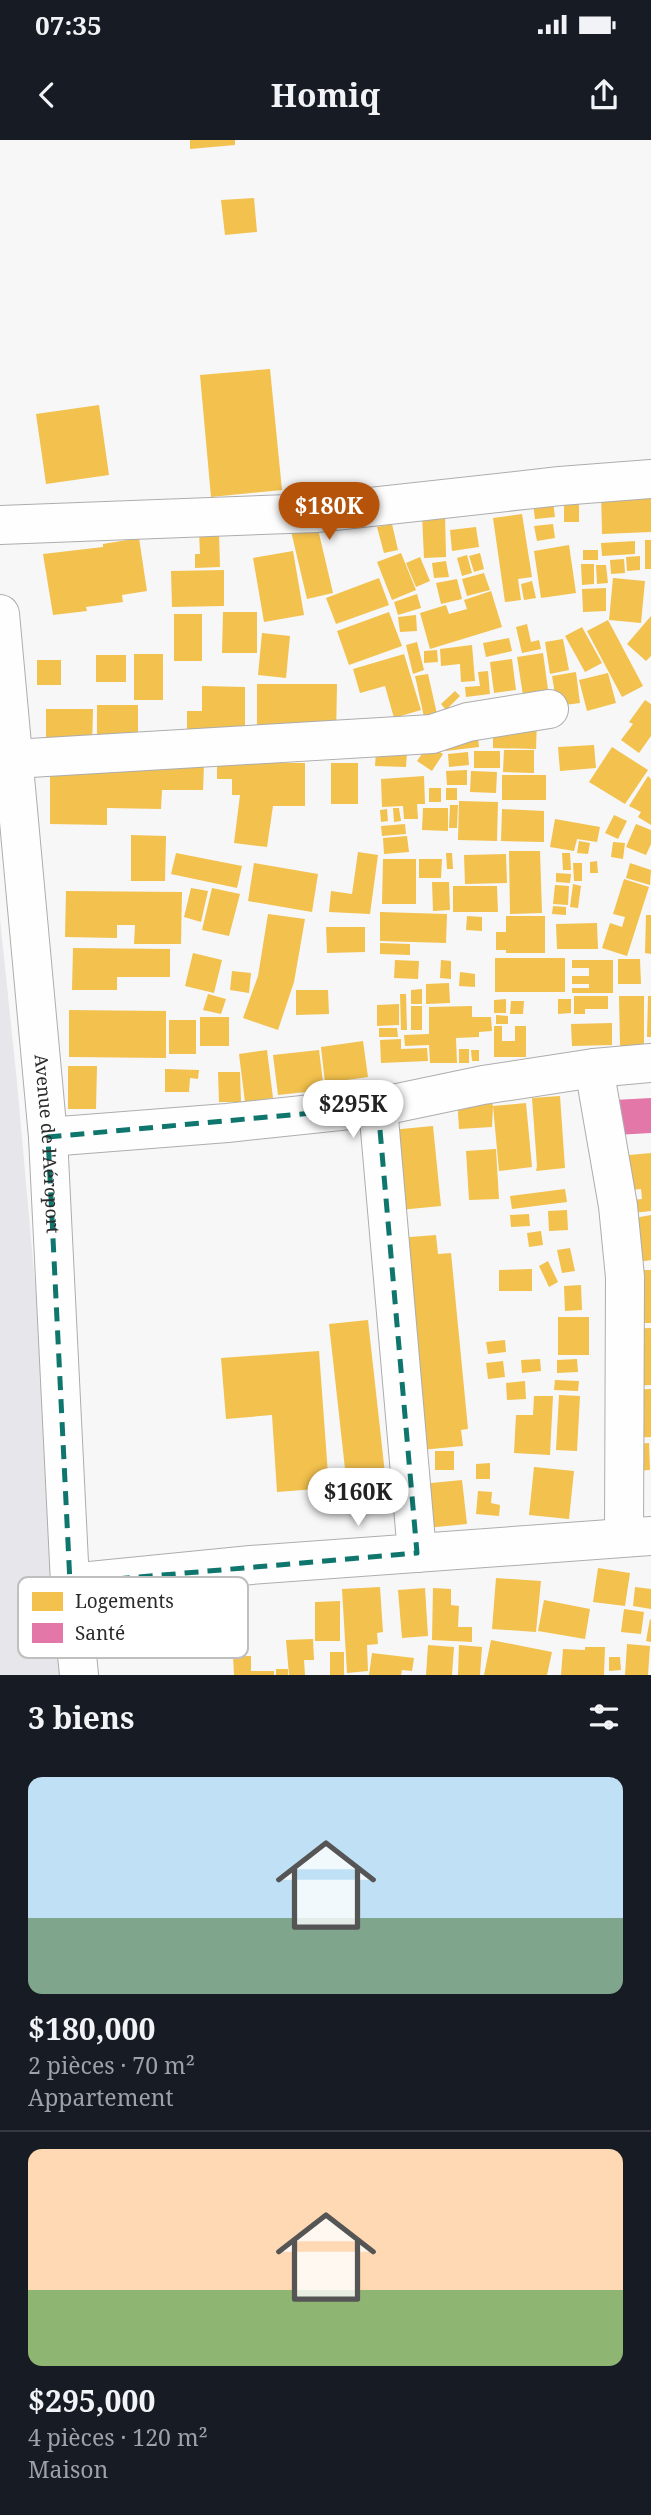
<!DOCTYPE html>
<html lang="fr">
<meta charset="utf-8">
<style>
:root{--surface:#171b24;--page:#20242c;--text:#f1f3f6;--muted:#9ea1a6;--line:#363941;--accent:#b45309}
body{margin:0;font-family:"Noto Serif",serif;background:var(--page);color:var(--text);height:100vh;display:flex;flex-direction:column;font-size:26px;white-space:nowrap}
*{box-sizing:border-box;margin:0}
p{font-size:23px;color:var(--muted)}
.icon{flex:none;width:38px;height:38px;fill:none;stroke:currentColor;stroke-width:2;stroke-linecap:round;stroke-linejoin:round}
.map{position:relative;height:1535px;overflow:hidden}
.details{display:flex;flex-direction:column;background:var(--surface);flex:1}
.details>*{flex:none}
.price{position:absolute;translate:-50% -60px;padding:0 16px;border-radius:24px;background:#fff;color:#222;font-size:23px;line-height:46px;filter:drop-shadow(0 2px 4px #0008)}
.price::after{content:'';position:absolute;left:50%;top:42px;width:21px;height:16px;margin-left:-10px;background:inherit;clip-path:polygon(0 0,100% 0,50% 100%)}
.price.on{background:var(--accent);color:#fff}
ul{padding:0;list-style:none}
li{display:grid;align-content:center;gap:14px;height:371px;padding:0 28px}
li+li{border-top:2px solid var(--line)}
li span{display:grid;place-items:center;height:217px;border-radius:14px;color:#555}
li>.icon{margin-inline-start:auto}
span .icon{width:126px;height:126px;fill:#fffc;stroke-width:1}
li b{font-size:30px}
h2{display:flex;justify-content:space-between;align-items:center;height:84px;padding:0 28px;font-size:30px}
.status{display:flex;justify-content:space-between;align-items:center;height:49px;padding:0 35px;background:var(--surface);direction:ltr}
.status svg{height:19px;fill:currentColor}
header{display:flex;justify-content:space-between;align-items:center;height:91px;padding:0 28px;background:var(--surface);font-size:32px;font-weight:700}
.map>svg:first-child{display:block}
</style>
<div class="status"><b>07:35</b><svg viewBox="0 0 49 12"><path d="M0 12V9h3v3zM5 12V6h3v6zM10 12V3h3v9zM15 12V0h3v12zM26 1h20v11H26zM47 4h2v5h-2z"/></svg></div>
<header><svg class="icon" aria-label="back" viewBox="0 0 24 24"><path d="M15 5l-7 7 7 7"/></svg>Homiq<svg class="icon" aria-label="share" viewBox="0 0 24 24"><path d="M12 15V3M7 8l5-5 5 5M5 13v7h14v-7"/></svg></header>
<div class="map">
<svg width="651" height="1535" viewBox="0 0 651 1535">
<rect width="100%" height="100%" fill="#f7f7f8"/>
<path fill="#e6e6eb" d="M0 779 17 942 70 1535H0Z"/>
<g fill="#f2c14e">
<path d="M190 0H235V5L190 9Z"/>
<path d="M254 58 257 92 225 95 221 60Z"/>
<path d="M270 229 282 350 211 357 200 235Z"/>
<path d="M99 265 109 335 46 344 36 274Z"/>
<path d="M651 350V392L602 394 601 351Z"/>
<path d="M553 361 555 377 535 379 533 363Z"/>
<rect x="564" y="363" width="15" height="19"/>
<path d="M445 374 446 417 424 418 422 375Z"/>
<path d="M522 374 532 437 518 439 521 460 505 462 493 378Z"/>
<path d="M392 384 398 410 384 413 377 387Z"/>
<path d="M553 384 555 398 537 401 534 386Z"/>
<path d="M317 385 333 453 307 459 291 391Z"/>
<path d="M476 387 479 407 452 411 450 390Z"/>
<path d="M199 391H219L220 427 195 428V414H200Z"/>
<path d="M139 398 147 451 122 455 123 462 86 467 87 471 53 475 43 414 103 407V404Z"/>
<rect x="645" y="400" width="6" height="29"/>
<path d="M635 401V414L602 416 601 403Z"/>
<path d="M569 405 576 453 541 458 534 411Z"/>
<rect x="583" y="410" width="15" height="10"/>
<path d="M293 411 304 475 264 482 253 418Z"/>
<path d="M401 413 416 450 392 460 377 422Z"/>
<path d="M480 413 484 429 474 432 469 416Z"/>
<path d="M467 415 472 433 462 436 457 418Z"/>
<path d="M640 416V430L627 431 626 417Z"/>
<path d="M420 417 430 441 416 447 406 423Z"/>
<path d="M624 419 625 433 611 434 610 420Z"/>
<path d="M446 421 449 437 434 438 432 423Z"/>
<path d="M581 424H594V444L582 445Z"/>
<path d="M596 425H606L608 443 597 444Z"/>
<path d="M224 430V466L172 467 171 431Z"/>
<path d="M484 433 490 450 467 456 462 439Z"/>
<path d="M379 438 389 465 336 484 326 458Z"/>
<path d="M613 438 645 441 641 483 609 480Z"/>
<path d="M457 439 462 459 441 464 436 443Z"/>
<path d="M532 441 536 458 524 460 521 444Z"/>
<path d="M606 448V471L583 472 582 449Z"/>
<path d="M491 451 502 487 430 509 420 473 446 465 449 474 467 469 464 460Z"/>
<path d="M417 454 421 468 398 475 394 462Z"/>
<path d="M223 472H257V513H222Z"/>
<path d="M389 472 402 506 349 525 337 491Z"/>
<rect x="174" y="474" width="28" height="47"/>
<path d="M416 475 417 491 400 492 398 477Z"/>
<path d="M651 476V516L646 521 627 504Z"/>
<path d="M608 480 643 546 622 557 587 491Z"/>
<path d="M527 484 531 502 539 500 541 509 522 513 516 487Z"/>
<path d="M582 487 602 523 585 532 565 496Z"/>
<path d="M262 493 290 496 286 538 258 535Z"/>
<path d="M509 498 512 511 486 517 483 503Z"/>
<path d="M563 499 569 530 550 534 545 502Z"/>
<path d="M417 502 424 530 413 534 406 505Z"/>
<path d="M472 505 475 541 461 542 460 524 441 526 440 509Z"/>
<path d="M437 510 438 522 424 523V511Z"/>
<path d="M543 513 550 564 525 568 517 517Z"/>
<rect x="134" y="514" width="29" height="46"/>
<path d="M404 514 421 570 394 578 385 546 360 553 353 529Z"/>
<rect x="96" y="515" width="30" height="27"/>
<path d="M512 519 516 550 494 553 490 522Z"/>
<rect x="37" y="520" width="24" height="25"/>
<path d="M488 531 490 554 466 557 465 547 480 546 478 532Z"/>
<path d="M576 532 580 563 557 566 552 536Z"/>
<path d="M608 533 616 563 587 571 579 540Z"/>
<path d="M428 534 439 583 426 586 415 536Z"/>
<path d="M257 544H337L336 598 257 597Z"/>
<path d="M202 546 245 547V605H187V571H202Z"/>
<path d="M455 551 460 556 446 570 441 564Z"/>
<path d="M645 560 651 564V596L639 613 621 600 633 584 629 582Z"/>
<path d="M97 565H138V608L97 607Z"/>
<path d="M46 569H93L92 608H46Z"/>
<path d="M493 580 537 581 536 609 493 608Z"/>
<path d="M443 584 478 597 479 607 446 611Z"/>
<path d="M377 598 408 600 406 627 375 626Z"/>
<path d="M428 605 443 614 432 631 417 621Z"/>
<path d="M594 605 596 628 560 631 558 607Z"/>
<path d="M612 607 648 630 625 664 589 642Z"/>
<path d="M504 610H534V633L503 632Z"/>
<rect x="474" y="611" width="26" height="17"/>
<path d="M468 612 469 625 449 627 448 614Z"/>
<path d="M217 622 305 623V666H273L267 707 234 703 240 655H232V639H217Z"/>
<rect x="331" y="623" width="27" height="41"/>
<path d="M50 624 204 625 203 650H162L161 669 107 668V685L50 684Z"/>
<path d="M467 630V645H447L446 631Z"/>
<path d="M471 631 497 632 496 653 470 652Z"/>
<rect x="502" y="635" width="44" height="25"/>
<path d="M424 636 425 664H417L418 679H404L403 666 382 667 381 639Z"/>
<path d="M648 636 651 639V685L638 677 641 672 629 666Z"/>
<rect x="429" y="648" width="12" height="14"/>
<rect x="446" y="648" width="11" height="12"/>
<path d="M459 661 498 662 497 701 458 700Z"/>
<path d="M450 665H458L457 688H449Z"/>
<path d="M393 668H399L401 681 394 682Z"/>
<path d="M423 668H448V691L422 690Z"/>
<path d="M387 669 388 681 381 682 380 670Z"/>
<path d="M502 669 544 671V702L501 701Z"/>
<path d="M614 675 627 681 618 699 605 693Z"/>
<path d="M555 679 600 687 597 702 577 699 574 711 550 707Z"/>
<path d="M405 684 406 694 382 696 381 686Z"/>
<path d="M636 684 651 690V704L646 715 626 707Z"/>
<path d="M131 695 166 696 165 741H131Z"/>
<path d="M407 696 409 712 384 714 383 698Z"/>
<path d="M579 701 590 703 588 714 577 713Z"/>
<path d="M613 702 625 703 623 719 611 717Z"/>
<path d="M509 711H540L542 773 510 774Z"/>
<path d="M358 712 378 715 370 774 329 772 331 751 352 754Z"/>
<path d="M176 713 242 726 237 748 171 734Z"/>
<path d="M446 713H452L453 729H447Z"/>
<path d="M562 713H570L571 730H563Z"/>
<path d="M506 714 507 743 465 744 464 715Z"/>
<path d="M383 719H416V764H382Z"/>
<path d="M419 719H442L441 738H419Z"/>
<path d="M597 721 598 733H590V722Z"/>
<path d="M254 723 318 734 312 772 248 761Z"/>
<path d="M573 723H582V741H574Z"/>
<path d="M630 723 651 730 650 745 626 738Z"/>
<path d="M556 733 571 734 570 743 556 742Z"/>
<path d="M624 739 649 747 627 816 602 808 610 783 622 787 625 777 613 774Z"/>
<path d="M432 742H449L450 770 433 771Z"/>
<path d="M573 744 581 746 578 768 570 767Z"/>
<path d="M555 745 569 746 568 765 553 764Z"/>
<path d="M453 746H497L498 772H453Z"/>
<path d="M191 748 208 751 201 782 184 777Z"/>
<path d="M212 748 240 754 229 796 202 790Z"/>
<path d="M66 751 182 752 181 804H134L135 785H117V798L65 797Z"/>
<path d="M553 766 566 767V775L552 774Z"/>
<path d="M380 772 447 774 446 803 380 801Z"/>
<path d="M268 774 305 779 294 842 278 890 243 878 258 836Z"/>
<path d="M646 775H651V814L645 813Z"/>
<path d="M467 776 482 777V791L466 790Z"/>
<path d="M506 776H545V813H506V810H496V792H506Z"/>
<path d="M597 783 598 809H557L556 784Z"/>
<path d="M326 787H365V812L327 813Z"/>
<path d="M380 803 410 804V815L380 814Z"/>
<path d="M73 808 170 809V837H117V850H72Z"/>
<path d="M193 813 222 820 214 853 185 846Z"/>
<rect x="495" y="818" width="70" height="34"/>
<path d="M618 819H640L641 844H618Z"/>
<path d="M395 820 419 821 418 839 394 838Z"/>
<path d="M441 820 451 821V839L440 838Z"/>
<path d="M572 820H613V853H572V848H589V844H572V836H589V828H572Z"/>
<path d="M232 831 251 833 249 853 230 850Z"/>
<path d="M460 832 475 834V847L459 846Z"/>
<path d="M449 843 450 863 426 864V844Z"/>
<path d="M422 849V864H411V850Z"/>
<path d="M296 850H328L329 874 296 875Z"/>
<path d="M208 854 226 859 221 874 203 870Z"/>
<path d="M400 854H406L407 890H401Z"/>
<path d="M574 856H608V869H585V874H574Z"/>
<path d="M619 856H644V906H620Z"/>
<path d="M648 856H651V897H647Z"/>
<path d="M506 859V873H494V860Z"/>
<path d="M558 859H571V873L558 874Z"/>
<path d="M511 861H524L523 874H510Z"/>
<path d="M399 864V885L377 886V865Z"/>
<rect x="411" y="866" width="11" height="24"/>
<path d="M472 866V877H491L492 891 479 892V897L456 898 457 923H430L429 905 405 906 404 895 429 894V867Z"/>
<path d="M69 870 166 871V918L69 917Z"/>
<path d="M496 875 508 876V884H496Z"/>
<rect x="200" y="877" width="29" height="29"/>
<rect x="169" y="880" width="27" height="34"/>
<path d="M612 883V905L572 906 571 884Z"/>
<path d="M494 886H502V901H515V886H526V917H494Z"/>
<path d="M379 888H397L398 897H379Z"/>
<path d="M401 899V909L427 908 428 921 381 923 380 900Z"/>
<path d="M363 901 368 937 325 943 321 907Z"/>
<rect x="459" y="909" width="10" height="14"/>
<path d="M267 910 273 958 245 962 239 914Z"/>
<path d="M319 910 324 950 278 955 273 915Z"/>
<path d="M471 910H479V921H472Z"/>
<path d="M68 926H97L96 969H68Z"/>
<path d="M165 929 199 930 198 939 190 938 189 952H165Z"/>
<path d="M218 932H240L241 962H219Z"/>
<path d="M490 954 493 966 526 963 532 1027 499 1031 493 966 492 987 459 989 457 956Z"/>
<path d="M560 956 565 1028 536 1031 537 1026 532 958Z"/>
<path d="M433 986 441 1066 389 1071 380 991Z"/>
<path d="M496 1009 499 1059 469 1060 466 1011Z"/>
<path d="M651 1013V1071L633 1073 632 1060 642 1059 641 1049 621 1051 618 1016Z"/>
<path d="M565 1049 567 1062 512 1069 510 1056Z"/>
<path d="M567 1070 568 1090 549 1091 548 1071Z"/>
<path d="M529 1074 530 1086 511 1087 510 1075Z"/>
<path d="M651 1075V1120L627 1124 618 1081Z"/>
<path d="M541 1091 543 1105 529 1107 527 1093Z"/>
<path d="M436 1095 438 1114 451 1113 468 1289 461 1290 463 1306 421 1310 397 1098Z"/>
<path d="M570 1108 575 1131 562 1133 557 1110Z"/>
<path d="M548 1121 558 1142 549 1147 539 1126Z"/>
<path d="M532 1129V1151H499V1130Z"/>
<path d="M621 1130H651V1183H630Z"/>
<path d="M581 1145 582 1170 565 1171 564 1146Z"/>
<rect x="558" y="1177" width="31" height="38"/>
<path d="M368 1180 387 1352 348 1356 329 1184Z"/>
<path d="M651 1188V1245L626 1246 625 1189Z"/>
<path d="M505 1200 506 1212 488 1214 486 1202Z"/>
<path d="M319 1211 329 1348 277 1352 272 1275 226 1279 221 1218Z"/>
<path d="M540 1219 541 1231 522 1233 521 1220Z"/>
<path d="M577 1219 578 1232 557 1233V1220Z"/>
<path d="M503 1221 505 1237 488 1239 486 1223Z"/>
<path d="M555 1240 579 1241 578 1251 554 1250Z"/>
<path d="M525 1241 526 1259 507 1260 506 1243Z"/>
<path d="M651 1249V1297L624 1298 623 1250Z"/>
<path d="M559 1255 580 1256 577 1311 556 1310Z"/>
<path d="M534 1256H553L550 1315 514 1313 516 1275H533Z"/>
<path d="M649 1303 650 1330 616 1332 614 1305Z"/>
<rect x="435" y="1311" width="19" height="19"/>
<path d="M490 1323V1339H476V1324Z"/>
<path d="M534 1327 574 1331 569 1379 529 1375Z"/>
<path d="M462 1340 467 1384 426 1388 421 1344Z"/>
<path d="M478 1351 492 1352 491 1363 500 1365 499 1376 476 1374Z"/>
<path d="M598 1428 630 1433 625 1466 593 1462Z"/>
<path d="M496 1438 541 1441 536 1492 492 1489Z"/>
<path d="M380 1447 383 1492 377 1493 378 1504 367 1505 368 1531 347 1533 342 1449Z"/>
<path d="M635 1447 651 1449V1469L633 1466Z"/>
<path d="M425 1448 428 1496 402 1498 398 1450Z"/>
<path d="M433 1448 451 1449V1465L459 1466 458 1487H472V1502L432 1500Z"/>
<path d="M544 1460 590 1469 585 1499 538 1491Z"/>
<path d="M340 1461V1501H315V1462Z"/>
<path d="M624 1469 644 1472 641 1494 621 1492Z"/>
<path d="M650 1479 651 1480V1502L646 1501Z"/>
<path d="M313 1499 314 1520H304L305 1535H289L286 1500Z"/>
<path d="M491 1500 552 1512 547 1535H484Z"/>
<path d="M627 1504 650 1506 648 1535H625Z"/>
<path d="M428 1505 454 1507 452 1535H426Z"/>
<path d="M459 1505 482 1507 480 1535H458Z"/>
<path d="M585 1507H605L604 1535H561L563 1509 585 1510Z"/>
<rect x="330" y="1512" width="14" height="23"/>
<path d="M372 1513 414 1518 412 1531 402 1530 401 1535H369Z"/>
<path d="M233 1516H251V1531H274V1535H234Z"/>
<path d="M609 1517H620L621 1530 609 1531Z"/>
<rect x="276" y="1529" width="12" height="6"/>
</g>
<path fill="#e377a8" d="M651 958V993L616 995 614 960Z"/>
<g fill="none" stroke-linecap="round" stroke-linejoin="round">
<g stroke="#adadae" stroke-width="40">
<g id="minor">
<path d="M0 385 316 373 560 346 651 339"/>
<path d="M13 619 432 594 468 582 549 569"/>
<path d="M594 928 618 1066 625 1137 624 1397"/>
<path d="M378 967 417 1413"/>
<path d="M48 997 227 983 378 967 483 945 594 928 651 923"/>
<path d="M70 1443 251 1425 651 1396"/>
</g>
</g>
<g stroke="#adadae" stroke-width="40">
<g id="highway">
<path id="s1" d="M0 474 48 997 70 1443 79 1535"/>
</g>
</g>
<use href="#minor" stroke="#fefefe" stroke-width="38"/>
<use href="#highway" stroke="#fefefe" stroke-width="38"/>
</g>
<path fill="none" stroke="#0f766e" stroke-width="5" stroke-dasharray="14 9" stroke-linejoin="round" d="M378 967 417 1413 70 1443 48 997Z"/>
<g text-anchor="middle" stroke-width="7" stroke-linejoin="round" paint-order="stroke">
<g font-size="18" fill="#2b2b2c" stroke="#fff">
<text dy="6" stroke="none"><textPath href="#s1" startOffset="532">Avenue de l'Aéroport</textPath></text>
</g>
</g>
<rect x="18" y="1437" width="230" height="81" rx="10" fill="#fff" stroke="#bfbfc0" stroke-width="2"/>
<rect x="32" y="1452" width="31" height="19" fill="#f2c14e"/>
<rect x="32" y="1483" width="31" height="20" fill="#e377a8"/>
<g font-size="19" fill="#2b2b2c">
<text x="75" y="1468">Logements</text>
<text x="75" y="1500">Santé</text>
</g>
</svg>
<b class="price on" style="left:329px;top:402px">$180K</b>
<b class="price" style="left:353px;top:1000px">$295K</b>
<b class="price" style="left:358px;top:1388px">$160K</b>
</div>
<section class="details">
<h2>3 biens<svg class="icon" aria-label="filters" viewBox="0 0 24 24"><path d="M4 7h16M4 17h16"/><circle cx="9" cy="7" r="2"/><circle cx="15" cy="17" r="2"/></svg></h2>
<ul>
<li><span style="background:linear-gradient(#bfe0f5 65%,#7fa58c 0)"><svg class="icon" aria-label="home" viewBox="0 0 24 24"><path d="M3 11l9-7 9 7M6 9v11h12V9"/></svg></span><div><b>$180,000</b><p>2 pièces · 70 m²</p><p>Appartement</p></div></li>
<li><span style="background:linear-gradient(#ffd9b3 65%,#8fb573 0)"><svg class="icon" aria-label="home" viewBox="0 0 24 24"><path d="M3 11l9-7 9 7M6 9v11h12V9"/></svg></span><div><b>$295,000</b><p>4 pièces · 120 m²</p><p>Maison</p></div></li>
</ul>
</section>
